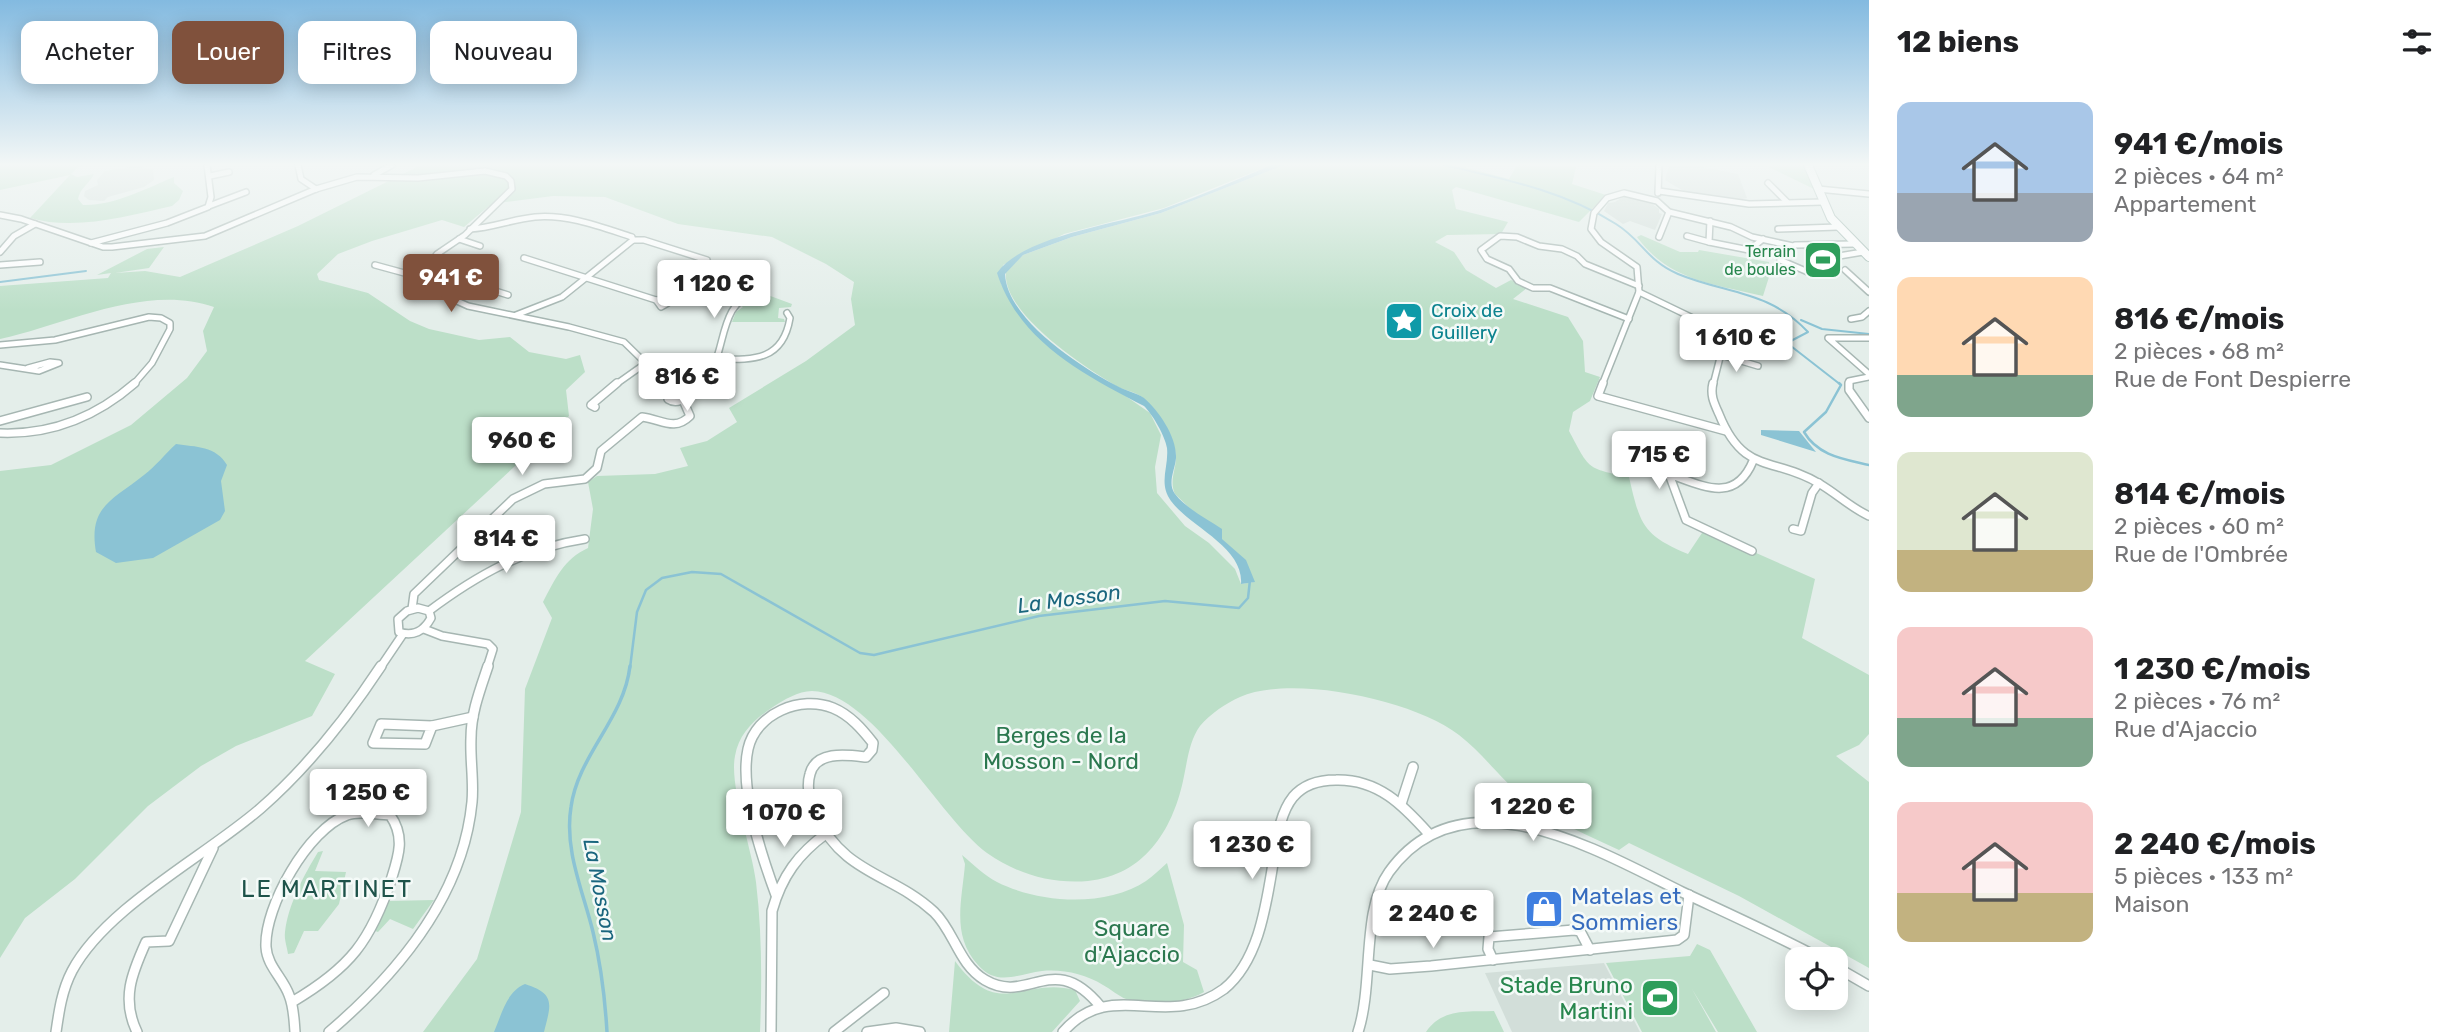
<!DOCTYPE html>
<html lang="fr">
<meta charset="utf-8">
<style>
:root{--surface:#fff;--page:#f2f2f2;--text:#202124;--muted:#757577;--accent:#80513c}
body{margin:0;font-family:Rubik,sans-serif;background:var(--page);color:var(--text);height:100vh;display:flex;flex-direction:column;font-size:26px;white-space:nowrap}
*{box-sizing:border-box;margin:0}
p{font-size:23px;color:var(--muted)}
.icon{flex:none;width:38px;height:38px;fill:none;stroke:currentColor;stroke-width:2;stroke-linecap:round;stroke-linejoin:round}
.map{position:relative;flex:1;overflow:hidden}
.sheet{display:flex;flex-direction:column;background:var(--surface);width:595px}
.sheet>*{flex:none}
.guide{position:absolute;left:21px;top:21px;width:665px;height:63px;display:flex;gap:14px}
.fabs{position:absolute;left:1785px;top:947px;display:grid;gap:14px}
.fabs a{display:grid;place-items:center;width:63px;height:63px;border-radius:14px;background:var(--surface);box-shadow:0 4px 18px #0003;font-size:35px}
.price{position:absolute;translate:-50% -60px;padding:0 16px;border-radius:7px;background:#fff;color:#222;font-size:23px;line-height:46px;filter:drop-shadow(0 2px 4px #0008)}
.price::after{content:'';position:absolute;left:50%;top:42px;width:21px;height:16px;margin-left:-10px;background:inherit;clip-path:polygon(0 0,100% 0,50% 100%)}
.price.selected{background:var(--accent);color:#fff}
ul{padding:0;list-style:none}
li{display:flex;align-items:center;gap:21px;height:175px;padding:0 28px}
li span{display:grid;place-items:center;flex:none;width:196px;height:140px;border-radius:14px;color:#555}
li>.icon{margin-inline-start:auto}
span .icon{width:84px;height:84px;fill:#fffc;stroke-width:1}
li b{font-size:30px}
h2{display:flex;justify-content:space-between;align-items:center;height:84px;padding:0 28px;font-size:30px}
.chip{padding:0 24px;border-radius:14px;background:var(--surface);box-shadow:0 4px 18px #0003;font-size:24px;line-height:63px}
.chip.selected{background:var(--accent);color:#fff}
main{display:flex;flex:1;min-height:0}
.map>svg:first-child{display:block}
</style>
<main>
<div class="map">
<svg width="1869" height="1032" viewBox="0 0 1869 1032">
<rect width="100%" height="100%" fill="#e4eeea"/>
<g fill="#d2ded9">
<path d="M1669 165H1693L1738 174 1747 198 1738 200 1687 193 1665 180Z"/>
<path d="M137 166 153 170 154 180 144 187 108 197 104 201 89 200 84 196 85 191 98 185 97 180 105 171Z"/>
<path d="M1624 196 1652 204 1659 209V213L1662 214 1655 230 1630 221 1623 224 1604 211 1608 203 1615 202Z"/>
<path d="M1604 963 1640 1032H1512L1485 973Z"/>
</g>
<g fill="#bcdfc8">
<path d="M0 165H87L78 167 71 174 77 177 94 174C89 184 80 188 78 199L83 205C114 206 147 188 174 177V183L183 191 179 200 172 206C128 216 75 231 30 218L70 175 0 190Z"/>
<path d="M421 165H1271L1164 208 1064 234 1003 265 1001 284 1031 330 1150 413 1161 435 1155 467 1157 493 1185 526 1209 543 1235 569 1241 584 1254 582 1239 556 1175 494C1169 481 1176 470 1176 457 1176 442 1154 406 1142 397 1134 391 1121 390 1113 384 1081 365 1001 312 1006 271L1023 255 1072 237 1161 213 1284 165H1456L1509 179 1517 165 1576 167 1572 184 1606 195 1579 222 1456 187 1452 190 1456 209 1508 222 1501 234 1447 235 1435 242 1454 252 1466 270 1496 288 1511 280 1527 288 1513 299 1568 317 1583 341 1585 372 1600 377 1590 401 1573 412 1569 431C1590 470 1586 468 1629 477 1640 524 1642 535 1688 554L1704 530 1815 579 1802 638 1869 675V734L1859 745 1836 756 1869 782V968L1739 896 1629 843 1619 850C1589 836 1558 823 1531 803 1504 784 1485 755 1459 735 1414 700 1292 674 1240 697 1226 703 1210 714 1200 726 1189 741 1187 763 1183 781 1172 831 1144 875 1088 881 1051 884 1017 874 987 853 938 817 873 692 812 691 798 691 784 700 773 707 755 719 739 733 735 756 729 785 752 849 756 882 762 932 762 982 760 1032H423L477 959 521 812 525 689 552 618 543 602C555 579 564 559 588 548L593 509 588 482 597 476 655 474 688 466 680 448 707 441 737 422 729 408 806 361 855 325 851 299 854 282 826 264 772 237 678 224 605 197 553 196 505 202 489 206 464 227 442 220 372 241 338 254 317 274 319 280 368 293 410 321 429 329 479 340 510 337 529 352 566 359 580 355 585 372 566 390 569 416 305 661 335 674 312 716 236 746 201 766 148 806 75 879 25 918 0 958V471L51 465 131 425 187 378 207 351 203 331 214 307C146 283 67 324 0 339V286L108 278 111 273 97 275 147 249 164 247 149 268 115 273 145 271 180 277 298 226Z"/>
<path d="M1774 165H1804L1814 189 1769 167Z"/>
<path d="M1641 235 1680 252H1698L1699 250 1769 262V277L1763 296C1714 284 1669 281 1637 237Z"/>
<path d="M765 294 792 304 791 307 779 308 778 318 784 319 785 322H732L736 312 743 307 740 305C748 298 757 302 765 294Z"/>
<path d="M323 851 315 871 346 872 339 904 318 931H304L294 953 288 954C287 947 284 939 285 932 288 905 304 875 318 852Z"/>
<path d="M962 855C973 864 985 876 997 882 1038 903 1106 908 1146 881 1153 876 1160 869 1167 863L1184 925 1183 962 1197 970 1204 992C1183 1004 1149 1007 1126 999 1118 996 1111 989 1103 985 1085 974 1063 969 1042 971 1018 974 997 987 978 965 951 935 962 901 965 864Z"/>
<path d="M434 900 413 929 390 919 378 932 375 931 388 901Z"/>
<path d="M1697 944 1710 950 1757 1032H1718L1692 989 1716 1032H1642L1606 963 1690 956Z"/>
<path d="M955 961C1000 1022 1022 976 1075 990L1080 1001 1052 1032H949Z"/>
<path d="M1494 1011 1504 1032H1426C1442 1008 1468 1012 1494 1011Z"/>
</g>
<g fill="#8bc3d4">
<path d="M1271 165H1284L1161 213 1072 237 1023 255 1005 274C1007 320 1082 368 1119 387 1127 391 1137 393 1144 398 1159 411 1177 437 1176 458 1175 470 1167 483 1175 494 1187 509 1207 519 1222 529V539L1246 560 1255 582 1241 584C1244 547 1190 527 1171 501 1158 483 1169 467 1167 448 1165 436 1153 415 1144 406 1085 375 1019 342 997 273 1025 234 1122 224 1166 208 1202 195 1237 180 1271 165Z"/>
<path d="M1761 430 1799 431 1816 452 1761 435Z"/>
<path d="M176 444C196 447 216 446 227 465L221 481 225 511 220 520 153 558 116 563 96 552C88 506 113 500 144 475 156 466 165 454 176 444Z"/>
<path d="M525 984C556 994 551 1004 544 1032H494C502 1014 506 992 525 984Z"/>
</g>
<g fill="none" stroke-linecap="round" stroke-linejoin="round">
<g stroke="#8bc3d4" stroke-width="2">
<path d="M1444 165C1504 179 1564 191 1616 224 1642 240 1647 261 1678 274 1726 294 1769 290 1808 332L1787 343 1841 385"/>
<path d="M0 282 86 271"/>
<path d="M1801 320 1822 329 1869 334"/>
</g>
<g stroke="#8bc3d4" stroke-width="2.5">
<path d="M1839 383 1841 385 1826 412 1804 432C1818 456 1844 459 1869 465"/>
<path d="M630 668 637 612 646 590 662 578 692 572 721 574 860 653 874 655 1039 616 1165 601 1239 608 1248 598 1250 580"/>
</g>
<path stroke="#8bc3d4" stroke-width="3.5" d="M607 1032C605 998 601 965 593 932 583 891 564 850 571 807 578 755 624 719 630 666"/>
<g stroke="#a6b6b2" stroke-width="8">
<g id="street-far2">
<path d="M298 165 301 179 316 189"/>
<path d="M374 175 392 165"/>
<path d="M210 176 229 172"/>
<path d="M1768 183 1787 202"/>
<path d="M1818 189 1869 194"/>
<path d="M1659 191 1749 204 1822 202"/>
<path d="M1658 193 1659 165"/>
<path d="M209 206 246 192"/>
<path d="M0 215 21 219 103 247H112L205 236 316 189 357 177 418 178 485 171 506 176 511 181 512 189 465 235 437 254 423 273 435 291 468 306 569 327 624 342 668 385"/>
<path d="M1710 221 1709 242 1749 250 1763 239"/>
<path d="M470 229C492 228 513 219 535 217 568 214 601 227 632 237L633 240H644L707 260 702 265"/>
<path d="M1778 229 1838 227"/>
<path d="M1687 236 1709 242"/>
<path d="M1659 237 1669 212"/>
<path d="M459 239 480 246"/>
<path d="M91 243 167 223 208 207 211 197 207 165"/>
<path d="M1854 244 1795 245 1780 260 1815 275 1839 256 1863 252"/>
<path d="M0 252 14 236 35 224"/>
<path d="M524 258 656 300"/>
<path d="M0 265 40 262"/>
<path d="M375 265 408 274 423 273"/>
<path d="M1845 270 1869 292"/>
<path d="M431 287 470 283 508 295"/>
<path d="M1639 292 1726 334 1713 385"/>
<path d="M664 299 668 303 661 307 656 300Z"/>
<path d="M516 315 562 297 633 240"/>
<path d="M1629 319 1550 288H1533L1518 281 1509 269 1487 259 1481 250 1500 236 1517 237 1539 246 1562 249 1577 256 1585 264 1639 286"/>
<path d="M1851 319 1862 317 1869 311"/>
<path d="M1727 338 1741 339 1750 336 1756 325"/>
<path d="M1869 338H1828L1869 374"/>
<path d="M0 345 55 340 149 317 161 318 170 323V329L152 363 133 385"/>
<path d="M1721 355 1758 366"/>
<path d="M719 359C755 360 783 360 790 318L787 313"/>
<path d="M0 365 39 371 59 363 50 362 28 368"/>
<path d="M615 385 646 363"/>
<path d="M698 385C723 366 718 336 732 311 740 298 754 291 766 283"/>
<path d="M1602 385 1639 292 1637 267 1601 242 1591 229 1594 213 1607 198 1624 193 1657 201 1669 212 1731 227 1752 237 1793 246"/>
<path d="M1849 385V381L1869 377"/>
</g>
</g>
<g stroke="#a6b6b2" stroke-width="10">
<g id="street-far1">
<path d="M666 383 684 393 685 398C679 402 674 403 668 399V388"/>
<path d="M1603 383 1598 396 1726 431"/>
<path d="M1713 383C1710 395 1714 403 1719 414 1744 476 1774 456 1820 484 1837 494 1850 507 1869 516"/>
<path d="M1849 383V390L1869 418"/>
<path d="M682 392 701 383"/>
<path d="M595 407 591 405 617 383"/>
<path d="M0 421 87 397"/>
<path d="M0 433C52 435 96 417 135 383"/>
<path d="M1634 462 1669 474"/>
<path d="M1793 529 1801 531 1812 493 1819 483"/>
<path d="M1752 551 1686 520 1669 474C1703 486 1735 504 1753 461"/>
<path d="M418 608 429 611 431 618C424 631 413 637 399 632L398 619 407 611Z"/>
<path d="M412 609 414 594 513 499 544 484 585 479 597 468 601 451 642 417C661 419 674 432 690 416L683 400"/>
<path d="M429 611C477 575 525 548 585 539"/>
<path d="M424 629 442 636 488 644 493 649 487 668"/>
<path d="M380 668 403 634"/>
</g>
</g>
<g stroke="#a6b6b2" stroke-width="12">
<g id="street">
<path d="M381 724 432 726 425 744 373 743Z"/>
<path d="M432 726 473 717"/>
<path d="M1401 804 1413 767"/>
<path d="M776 895C762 857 739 790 748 749 756 713 801 695 833 708 850 715 862 729 873 743L872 750 866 757C848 755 816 750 810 774 806 787 810 803 816 815 844 875 892 873 934 912 954 931 959 965 985 980 1029 1006 1053 948 1101 1007"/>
<path d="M1493 960 1488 949 1489 937 1574 930 1580 931 1590 950"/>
<path d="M1370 965 1390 969 1431 966 1677 940 1684 935 1689 895"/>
<path d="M1836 967 1869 986"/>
<path d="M292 1002C350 968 371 941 392 877 399 855 405 836 390 815 376 815 360 810 347 815 308 829 264 907 266 947 267 966 283 978 289 995 294 1007 294 1020 295 1032"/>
<path d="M56 1032C59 1011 62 990 72 971 106 907 206 856 261 808 309 766 346 719 381 666"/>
<path d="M137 1032C121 999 132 973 146 942L169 941 213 848"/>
<path d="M329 1032C397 974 463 896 472 802 474 781 470 760 471 738 471 713 480 690 488 666"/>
<path d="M771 1032 772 911C782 876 798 854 827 833"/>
<path d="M834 1032 884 993"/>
<path d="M867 1032 896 1028 920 1032"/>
<path d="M1063 1032C1112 976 1165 1032 1224 989 1262 958 1267 896 1275 852 1278 833 1281 812 1293 797 1304 784 1321 780 1336 780 1378 779 1403 805 1429 834"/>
<path d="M1358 1032C1374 983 1361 911 1389 872 1462 770 1597 850 1682 892 1729 914 1776 935 1821 959"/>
</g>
</g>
<g stroke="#a2bab3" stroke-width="10">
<path id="secondary" d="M1808 165 1831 218 1869 257"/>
</g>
<use href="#street-far2" stroke="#fff" stroke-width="5"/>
<use href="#street-far1" stroke="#fff" stroke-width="7"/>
<use href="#street" stroke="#fff" stroke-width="9"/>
<use href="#secondary" stroke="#fff" stroke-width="8"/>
</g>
<linearGradient id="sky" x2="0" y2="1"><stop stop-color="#83bae0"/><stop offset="0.53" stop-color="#f3f7f6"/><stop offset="1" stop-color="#f3f7f6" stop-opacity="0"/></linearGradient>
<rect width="1869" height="310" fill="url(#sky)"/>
<defs>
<g id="stadium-square" transform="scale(2.0125)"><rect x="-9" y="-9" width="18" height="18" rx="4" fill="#2e9e5b" stroke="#f4faf8"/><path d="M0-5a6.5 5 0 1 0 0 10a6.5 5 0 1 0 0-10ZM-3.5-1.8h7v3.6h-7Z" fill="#fff"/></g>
<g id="sight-square" transform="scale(2.0125)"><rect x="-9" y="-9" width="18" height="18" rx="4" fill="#0f9aa8" stroke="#f4faf8"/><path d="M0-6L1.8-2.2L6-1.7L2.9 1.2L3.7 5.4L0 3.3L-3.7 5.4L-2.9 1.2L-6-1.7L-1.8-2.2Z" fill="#fff"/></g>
<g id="shop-square" transform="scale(2.0125)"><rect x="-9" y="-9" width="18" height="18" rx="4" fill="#3f7fe0" stroke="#f4faf8"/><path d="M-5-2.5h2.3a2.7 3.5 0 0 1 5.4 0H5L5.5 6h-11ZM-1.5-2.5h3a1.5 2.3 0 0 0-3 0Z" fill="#fff"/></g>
</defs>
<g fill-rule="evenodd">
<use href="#stadium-square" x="1823" y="260"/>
<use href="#sight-square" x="1404" y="321"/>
<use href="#shop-square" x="1544" y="909"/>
<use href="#stadium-square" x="1660" y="998"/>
</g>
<g text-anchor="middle" stroke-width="5" stroke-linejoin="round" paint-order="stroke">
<g font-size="16" fill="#27864d" stroke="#f4faf8" text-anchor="end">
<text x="1796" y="257">Terrain<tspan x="1796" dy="18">de boules</tspan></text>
</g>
<g font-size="19" fill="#0d838f" stroke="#f4faf8" text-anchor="start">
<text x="1431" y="317">Croix de<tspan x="1431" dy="22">Guillery</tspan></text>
</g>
<g font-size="21" font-style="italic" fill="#1a667e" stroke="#f4faf8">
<text transform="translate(1069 599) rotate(-8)" y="7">La Mosson</text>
<text transform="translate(600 890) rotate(79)" y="7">La Mosson</text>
</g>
<g font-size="23" fill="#2b784f" stroke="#f4faf8">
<text x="1061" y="743">Berges de la<tspan x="1061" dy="26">Mosson - Nord</tspan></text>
<text x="1132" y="936">Square<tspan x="1132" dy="26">d'Ajaccio</tspan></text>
</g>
<g font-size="23" fill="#366cbe" stroke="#f4faf8" text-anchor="start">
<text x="1571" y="904">Matelas et<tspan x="1571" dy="26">Sommiers</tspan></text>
</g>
<g font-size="23" fill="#27864d" stroke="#f4faf8" text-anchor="end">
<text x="1633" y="993">Stade Bruno<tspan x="1633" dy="26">Martini</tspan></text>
</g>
<g font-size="24" letter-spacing="2" fill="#1e534a" stroke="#f4faf8">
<text x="327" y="897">LE MARTINET</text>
</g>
</g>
</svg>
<div class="fabs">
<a><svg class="icon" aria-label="locate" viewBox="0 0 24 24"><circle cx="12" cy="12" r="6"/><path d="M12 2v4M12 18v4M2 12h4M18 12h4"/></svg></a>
</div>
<b class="price selected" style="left:451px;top:314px">941 €</b>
<b class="price" style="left:714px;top:320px">1 120 €</b>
<b class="price" style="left:1736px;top:374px">1 610 €</b>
<b class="price" style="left:687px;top:413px">816 €</b>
<b class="price" style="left:522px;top:477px">960 €</b>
<b class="price" style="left:1659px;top:491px">715 €</b>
<b class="price" style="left:506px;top:575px">814 €</b>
<b class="price" style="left:368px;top:829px">1 250 €</b>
<b class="price" style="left:1533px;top:843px">1 220 €</b>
<b class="price" style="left:784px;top:849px">1 070 €</b>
<b class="price" style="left:1252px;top:881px">1 230 €</b>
<b class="price" style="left:1433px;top:950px">2 240 €</b>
<div class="guide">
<a class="chip">Acheter</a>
<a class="chip selected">Louer</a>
<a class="chip">Filtres</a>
<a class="chip">Nouveau</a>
</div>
</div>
<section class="sheet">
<h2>12 biens<svg class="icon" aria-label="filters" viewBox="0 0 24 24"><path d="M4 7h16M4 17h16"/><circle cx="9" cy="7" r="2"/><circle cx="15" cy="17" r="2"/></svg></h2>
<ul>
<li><span style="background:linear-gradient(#a9c7e8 65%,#9aa5b1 0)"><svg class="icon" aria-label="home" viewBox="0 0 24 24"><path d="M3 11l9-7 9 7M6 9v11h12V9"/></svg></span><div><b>941 €/mois</b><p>2 pièces · 64 m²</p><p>Appartement</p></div></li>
<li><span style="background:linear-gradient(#ffd9b3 70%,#7fa58c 0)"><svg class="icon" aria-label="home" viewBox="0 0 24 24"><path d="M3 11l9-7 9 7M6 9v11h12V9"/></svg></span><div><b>816 €/mois</b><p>2 pièces · 68 m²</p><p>Rue de Font Despierre</p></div></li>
<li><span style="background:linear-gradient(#dfe7d0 70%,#c2b280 0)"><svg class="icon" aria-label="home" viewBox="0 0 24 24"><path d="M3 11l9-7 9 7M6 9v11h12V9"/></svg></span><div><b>814 €/mois</b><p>2 pièces · 60 m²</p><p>Rue de l'Ombrée</p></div></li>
<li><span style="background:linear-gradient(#f6c9c9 65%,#7fa58c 0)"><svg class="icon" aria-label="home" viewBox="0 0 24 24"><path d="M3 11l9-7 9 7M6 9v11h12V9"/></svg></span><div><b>1 230 €/mois</b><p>2 pièces · 76 m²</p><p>Rue d'Ajaccio</p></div></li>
<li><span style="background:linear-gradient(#f6c9c9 65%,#c2b280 0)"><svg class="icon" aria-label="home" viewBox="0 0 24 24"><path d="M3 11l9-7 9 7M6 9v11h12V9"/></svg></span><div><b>2 240 €/mois</b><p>5 pièces · 133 m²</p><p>Maison</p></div></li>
</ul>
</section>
</main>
